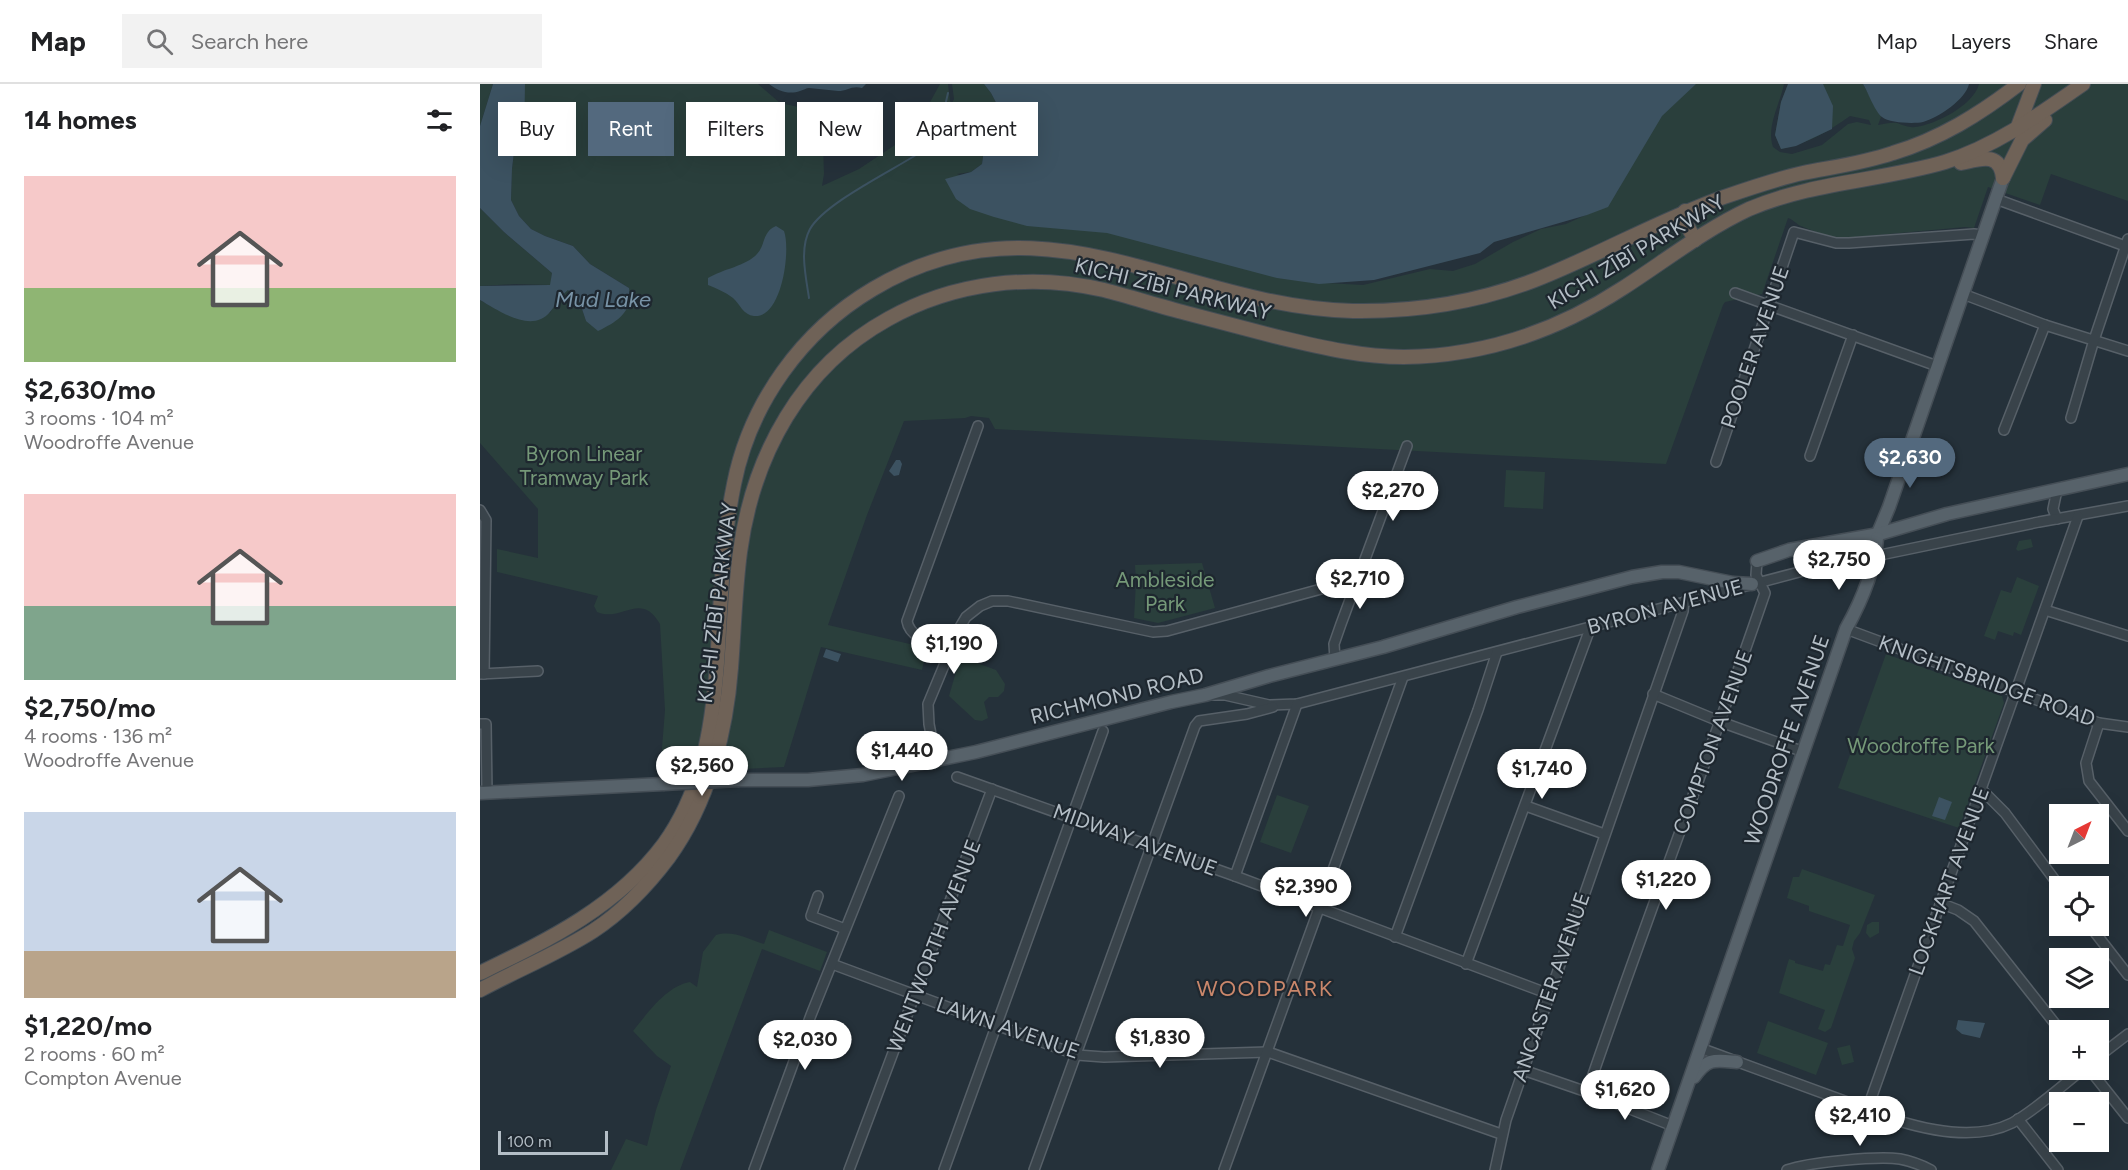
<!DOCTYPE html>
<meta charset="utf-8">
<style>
:root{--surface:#fff;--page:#f2f2f2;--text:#202124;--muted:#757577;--line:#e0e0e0;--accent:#53697e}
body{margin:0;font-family:Figtree,sans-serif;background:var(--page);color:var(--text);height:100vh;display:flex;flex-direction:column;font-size:22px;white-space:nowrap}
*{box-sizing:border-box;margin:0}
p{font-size:20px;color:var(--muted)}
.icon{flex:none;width:33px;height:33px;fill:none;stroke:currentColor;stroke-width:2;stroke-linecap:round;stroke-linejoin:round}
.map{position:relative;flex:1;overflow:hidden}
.drawer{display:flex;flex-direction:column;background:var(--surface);width:480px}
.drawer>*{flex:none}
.guide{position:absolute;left:18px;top:18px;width:570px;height:54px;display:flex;gap:12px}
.needle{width:39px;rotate:42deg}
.buttons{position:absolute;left:1569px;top:720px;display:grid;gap:12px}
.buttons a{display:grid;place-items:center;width:60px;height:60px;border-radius:0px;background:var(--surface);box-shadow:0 6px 24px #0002;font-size:30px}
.scale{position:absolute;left:18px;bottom:15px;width:110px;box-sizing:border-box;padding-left:6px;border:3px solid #b4bec6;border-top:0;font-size:16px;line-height:21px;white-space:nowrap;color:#b4bec6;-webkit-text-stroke:4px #1e272f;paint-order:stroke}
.price{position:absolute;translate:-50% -51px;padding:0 14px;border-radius:21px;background:#fff;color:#222;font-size:20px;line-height:39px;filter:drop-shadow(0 2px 3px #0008)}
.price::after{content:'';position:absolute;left:50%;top:36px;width:18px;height:14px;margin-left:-9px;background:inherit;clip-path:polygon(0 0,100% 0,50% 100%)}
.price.selected{background:var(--accent);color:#fff}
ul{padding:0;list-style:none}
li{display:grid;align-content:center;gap:12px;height:318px;padding:0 24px}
li span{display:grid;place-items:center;height:186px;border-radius:0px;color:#555}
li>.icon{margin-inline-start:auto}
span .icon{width:108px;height:108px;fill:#fffc;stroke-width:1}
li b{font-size:26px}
h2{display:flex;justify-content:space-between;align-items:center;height:72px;padding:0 24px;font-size:26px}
.tag{padding:0 21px;border-radius:0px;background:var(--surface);box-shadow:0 6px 24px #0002;font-size:21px;line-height:54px}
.tag.selected{background:var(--accent);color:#fff}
header{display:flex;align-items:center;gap:36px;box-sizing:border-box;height:84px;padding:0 30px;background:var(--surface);border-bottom:2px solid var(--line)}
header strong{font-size:28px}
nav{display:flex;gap:33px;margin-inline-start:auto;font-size:21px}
.search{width:420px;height:54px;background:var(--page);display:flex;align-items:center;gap:15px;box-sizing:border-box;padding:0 21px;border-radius:0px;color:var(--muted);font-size:22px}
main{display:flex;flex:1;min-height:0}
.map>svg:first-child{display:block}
</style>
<header>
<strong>Map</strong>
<div class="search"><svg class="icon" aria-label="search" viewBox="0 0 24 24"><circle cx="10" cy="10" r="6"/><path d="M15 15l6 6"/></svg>Search here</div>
<nav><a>Map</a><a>Layers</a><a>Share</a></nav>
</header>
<main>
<section class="drawer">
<h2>14 homes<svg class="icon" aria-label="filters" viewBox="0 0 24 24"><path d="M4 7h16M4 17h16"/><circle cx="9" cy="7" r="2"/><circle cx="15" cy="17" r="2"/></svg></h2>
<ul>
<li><span style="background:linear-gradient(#f6c9c9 60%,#8fb573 0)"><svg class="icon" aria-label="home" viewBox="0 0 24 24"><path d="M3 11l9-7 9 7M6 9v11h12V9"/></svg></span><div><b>$2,630/mo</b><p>3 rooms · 104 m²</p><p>Woodroffe Avenue</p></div></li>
<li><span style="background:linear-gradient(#f6c9c9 60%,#7fa58c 0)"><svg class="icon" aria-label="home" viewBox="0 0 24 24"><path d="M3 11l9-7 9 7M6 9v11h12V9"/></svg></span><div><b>$2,750/mo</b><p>4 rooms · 136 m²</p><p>Woodroffe Avenue</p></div></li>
<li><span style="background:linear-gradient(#c9d6e8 75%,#b9a48a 0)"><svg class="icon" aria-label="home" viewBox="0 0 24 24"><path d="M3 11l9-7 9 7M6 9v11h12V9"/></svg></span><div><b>$1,220/mo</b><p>2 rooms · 60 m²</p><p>Compton Avenue</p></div></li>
</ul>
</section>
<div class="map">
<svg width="1648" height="1086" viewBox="0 0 1648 1086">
<rect width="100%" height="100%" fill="#25313a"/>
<g fill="#2a3f3c">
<path d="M0 0H13L0 42Z"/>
<path d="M45 0H278L300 19 342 28 344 90 342 102 379 85 433 49 460 0H468L470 17 472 19 474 15 472 0H504L511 9 522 30 516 36 505 58 502 80 491 88 477 90 614 145 828 198 883 201 950 185 973 187 979 185 995 180 1033 158 1061 145 1086 140 1119 125 1137 108 1170 46 1207 0H1304C1300 20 1286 43 1293 63L1300 68 1312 70 1342 61 1368 40 1377 38 1391 41 1389 36 1370 32C1349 47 1327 60 1301 65L1295 51 1301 18 1308 0H1383L1401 33 1398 41C1405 40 1411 38 1417 39 1423 41 1429 44 1435 43 1455 41 1494 21 1499 0H1648V117L1571 90 1560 121 1508 103 1494 144 1485 143 1365 154C1350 153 1335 148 1321 142 1316 140 1314 136 1308 134L1282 210 1245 218 1243 221 1186 380 515 345 509 334 491 332 485 334 424 337 387 431 348 541 447 564 442 586 341 563 304 683 180 689 185 626 180 540C161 506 141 539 117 528L114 522 118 512 17 488V465L58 474V425L0 359V216L18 226 70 229 78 215 88 206 100 219 106 237 149 204 110 180 93 162 65 152 51 145 39 132 31 116 32 85 34 68 45 39 43 21Z"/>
<path d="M0 124 24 148 72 189 71 201 35 200 0 202Z"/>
<path d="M1026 386 1065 388 1063 425 1024 423Z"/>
<path d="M1551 455 1553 463 1538 467 1536 465 1539 457Z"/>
<path d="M722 479 735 524 678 539 654 534 656 498 655 481Z"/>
<path d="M1537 493 1559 502 1541 551 1534 548 1533 552 1518 547 1515 556 1504 552 1521 506 1531 509Z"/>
<path d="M1406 570 1522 612 1524 619 1479 744 1358 704Z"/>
<path d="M486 575 516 586 525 600 524 607 518 613H509L504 618 508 634 502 637 495 636 469 612 478 581Z"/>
<path d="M797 711 829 722 811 769 780 758Z"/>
<path d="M1322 785 1395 811 1380 849 1374 857 1372 865 1375 874 1351 944 1345 948 1338 945 1345 926 1299 909 1309 875 1315 877V879L1343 887 1345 880 1350 881 1357 861 1363 862 1370 841 1329 827V822L1307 814 1313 793H1319Z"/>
<path d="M1392 838H1399V849L1390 854 1386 849 1387 841Z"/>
<path d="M289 846 347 868 340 887 282 865 200 1086H131L146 1055 167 1062 176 1026 191 982 177 972 153 947C167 930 186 902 210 898L217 903 223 868 236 851C253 846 268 855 284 860Z"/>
<path d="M1288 937 1348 959 1336 991 1277 969Z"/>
<path d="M1370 961 1374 978 1362 981 1357 964Z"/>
</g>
<g fill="#3c5261">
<path d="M13 0H45L44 57 34 68 32 85 31 116 39 132 51 145 65 152 93 162 110 180 149 204C153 228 138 237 118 247L106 237 100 219 88 206C77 215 78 219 70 228 52 250 19 227 0 216V202L70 201 72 189 24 148 0 124V42Z"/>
<path d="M289 0H386L382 4C372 1 367 7 358 7 349 6 339 5 329 4 326 4 324 6 320 7 309 11 298 7 289 0Z"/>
<path d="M504 0H1216L1182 32 1128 123 1107 131 1014 158 1000 169 894 196 839 200 797 194 627 149 547 142 514 133 490 125 476 115 465 95 491 88 502 80 505 58 514 38 522 30 511 9Z"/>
<path d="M1308 0H1343L1353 22 1352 45 1316 62 1301 65 1295 51 1301 18Z"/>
<path d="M1383 0H1489C1486 15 1458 34 1443 38 1434 40 1409 39 1402 33 1395 28 1388 8 1383 0Z"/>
<path d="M296 142 304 147C311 166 302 235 274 232 263 231 260 220 253 214 245 208 236 204 228 201V194C243 185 266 182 277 170 286 160 282 148 296 142Z"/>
<path d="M416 376H420L422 380 419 391 414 392 409 387Z"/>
<path d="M346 565 361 570 358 578 343 573Z"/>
<path d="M1459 713 1472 718 1465 736 1452 732Z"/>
<path d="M1478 936 1505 939 1500 954 1482 950 1476 945Z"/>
</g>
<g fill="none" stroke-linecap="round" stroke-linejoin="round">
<path stroke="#3c5261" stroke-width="2" d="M329 214C326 193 319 165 330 145 344 120 409 88 436 71L448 61 465 22 468 9"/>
<g stroke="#576068" stroke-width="12">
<g id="minor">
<path d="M1516 115 1648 163"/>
<path d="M1255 209 1457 282"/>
<path d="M1483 210 1565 241 1648 267"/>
<path d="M1591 334 1614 256 1648 155"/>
<path d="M1524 346 1565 241"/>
<path d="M1330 372 1373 251"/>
<path d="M1236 378 1314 148 1356 159H1369L1494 150 1503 151"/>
<path d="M0 426 6 436 4 590"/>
<path d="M1577 435 1573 425 1577 406"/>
<path d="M1565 526 1648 552"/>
<path d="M1366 545 1619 639 1648 643"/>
<path d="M471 565C456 559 430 556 427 537L498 342"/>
<path d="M855 575 854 560 861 540 927 362"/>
<path d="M0 590 58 587"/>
<path d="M1173 610 1241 638 1324 668"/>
<path d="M733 611H745L789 621 817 620 1323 487 1559 438 1648 422"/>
<path d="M1619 639 1606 679 1609 697 1648 747"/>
<path d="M0 640H6L7 708"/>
<path d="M456 676 449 640 448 620 480 543 486 533 500 522 512 517H528L673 548 687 547 863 499 874 504"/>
<path d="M477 693 755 792 1069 910"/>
<path d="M1502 706 1525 729 1580 803"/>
<path d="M1046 722 1124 750"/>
<path d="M755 792 817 620"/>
<path d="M338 812 331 832 365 845"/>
<path d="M1460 819 1478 826 1494 837 1580 946"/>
<path d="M1610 842 1648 891"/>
<path d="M915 853 998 626 1017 568"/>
<path d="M352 880 597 971 624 973 788 968 1021 1050"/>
<path d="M986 880 1111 542"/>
<path d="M1220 964 1419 1037C1455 1048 1498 1056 1532 1039 1553 1028 1583 1001 1602 986"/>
<path d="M1618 973 1648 950"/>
<path d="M1043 986 1107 1008 1193 1042"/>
<path d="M1610 986 1648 1034"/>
<path d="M1107 1008C1164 841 1228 676 1285 509L1276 491 1277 477"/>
<path d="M1387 1026 1598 432"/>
<path d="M1538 1035 1578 1086"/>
<path d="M274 1086 331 931 419 712"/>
<path d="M369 1086 512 705"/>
<path d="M464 1086 623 647"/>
<path d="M554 1086 715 642 719 637 767 630 793 623"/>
<path d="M744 1086 923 593"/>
<path d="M1015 1086 1026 1036 1203 527 1204 518"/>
<path d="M1307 1086C1329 1078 1397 1072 1420 1075 1431 1077 1441 1081 1451 1086"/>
</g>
</g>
<g stroke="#454e56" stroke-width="15">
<g id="major">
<path d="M1394 459 1409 423 1523 94"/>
<path d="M1277 477 1309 466 1399 450 1467 430 1648 390"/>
<path d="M259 696H328L383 691 496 668 691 618 725 611 789 592 903 563 1037 523 1152 493 1182 488H1199L1253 499 1272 500"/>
<path d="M0 709 183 700"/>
<path d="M1214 993C1228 973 1236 976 1257 978"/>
<path d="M1178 1086 1366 545C1381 518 1395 486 1397 454"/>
</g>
</g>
<g stroke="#444d55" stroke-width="16">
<g id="highway">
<path d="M1537 45 1554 0"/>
<path d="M1481 79C1500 75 1520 67 1523 94"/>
<path d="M1523 94 1542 56 1565 36"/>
<path d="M1205 127 1203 134 1215 156"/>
<path d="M0 889C68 856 137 823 184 760 225 703 234 633 238 564 241 510 243 454 254 400 270 319 322 247 393 205 564 103 702 223 873 227 935 228 998 218 1055 196 1119 171 1179 136 1244 113 1270 104 1296 95 1323 89 1353 83 1384 79 1413 69 1460 55 1500 30 1539 0"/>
<path d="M0 906C37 886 77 870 113 847 142 828 168 801 189 773 228 719 246 650 251 584 254 545 255 506 260 468 273 371 321 283 408 235 474 198 551 189 624 206 651 213 679 222 706 229 737 237 768 245 798 253 840 263 881 273 924 273 1003 272 1077 247 1143 204 1185 177 1224 146 1269 125 1332 98 1400 97 1465 78 1516 62 1560 30 1603 0"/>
</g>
</g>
<use href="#minor" stroke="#39434a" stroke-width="9"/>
<use href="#major" stroke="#57626a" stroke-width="12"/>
<use href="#highway" stroke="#6f6257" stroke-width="14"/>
<g stroke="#454e56" stroke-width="15" stroke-linecap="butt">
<path id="major-bridge" d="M183 700 259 696"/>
</g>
<use href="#major-bridge" stroke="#57626a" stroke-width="12"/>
</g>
<g text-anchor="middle" stroke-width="4.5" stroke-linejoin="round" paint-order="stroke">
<g font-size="21" fill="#b4bec6" stroke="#1e272f">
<text transform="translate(1156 168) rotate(-31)" y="7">KICHI ZĪBĪ PARKWAY</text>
<text transform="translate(693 205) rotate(14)" y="7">KICHI ZĪBĪ PARKWAY</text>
<text transform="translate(1275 263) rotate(-71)" y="7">POOLER AVENUE</text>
<text transform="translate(237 519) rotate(-83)" y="7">KICHI ZĪBĪ PARKWAY</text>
<text transform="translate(1185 523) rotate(-15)" y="7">BYRON AVENUE</text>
<text transform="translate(1507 597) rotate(20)" y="7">KNIGHTSBRIDGE ROAD</text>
<text transform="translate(637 612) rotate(-14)" y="7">RICHMOND ROAD</text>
<text transform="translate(1307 656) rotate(-71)" y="7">WOODROFFE AVENUE</text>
<text transform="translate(1233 658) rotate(-70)" y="7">COMPTON AVENUE</text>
<text transform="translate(655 756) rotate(20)" y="7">MIDWAY AVENUE</text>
<text transform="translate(1469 797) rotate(-70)" y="7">LOCKHART AVENUE</text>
<text transform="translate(454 862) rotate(-69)" y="7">WENTWORTH AVENUE</text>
<text transform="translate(1071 903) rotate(-71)" y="7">ANCASTER AVENUE</text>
<text transform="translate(528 944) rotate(19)" y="7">LAWN AVENUE</text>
</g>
<g font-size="21" fill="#759978" stroke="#1e272f">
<text x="104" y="377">Byron Linear<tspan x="104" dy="24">Tramway Park</tspan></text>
<text x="685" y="503">Ambleside<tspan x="685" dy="24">Park</tspan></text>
<text x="1441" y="669">Woodroffe Park</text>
</g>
<g font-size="22" font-style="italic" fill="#7893a6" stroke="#1e272f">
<text x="123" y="223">Mud Lake</text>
</g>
<g font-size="22" letter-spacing="1.5" fill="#ca876b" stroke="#1e272f">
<text x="785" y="912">WOODPARK</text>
</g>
</g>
</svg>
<div class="buttons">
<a><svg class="needle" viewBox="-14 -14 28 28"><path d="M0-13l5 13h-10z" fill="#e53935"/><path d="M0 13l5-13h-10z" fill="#757577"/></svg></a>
<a><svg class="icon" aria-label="locate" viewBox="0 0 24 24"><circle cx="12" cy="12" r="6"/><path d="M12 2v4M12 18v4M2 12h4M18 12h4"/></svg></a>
<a><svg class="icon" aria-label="layers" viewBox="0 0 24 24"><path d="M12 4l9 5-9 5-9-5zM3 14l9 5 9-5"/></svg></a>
<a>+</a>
<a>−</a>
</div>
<div class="scale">100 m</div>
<b class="price selected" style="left:1430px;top:405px">$2,630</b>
<b class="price" style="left:913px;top:438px">$2,270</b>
<b class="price" style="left:1359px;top:507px">$2,750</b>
<b class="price" style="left:880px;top:526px">$2,710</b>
<b class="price" style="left:474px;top:591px">$1,190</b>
<b class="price" style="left:422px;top:698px">$1,440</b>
<b class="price" style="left:222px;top:713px">$2,560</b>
<b class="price" style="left:1062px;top:716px">$1,740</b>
<b class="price" style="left:1186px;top:827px">$1,220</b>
<b class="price" style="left:826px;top:834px">$2,390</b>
<b class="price" style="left:680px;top:985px">$1,830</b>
<b class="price" style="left:325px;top:987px">$2,030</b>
<b class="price" style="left:1145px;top:1037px">$1,620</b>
<b class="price" style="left:1380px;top:1063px">$2,410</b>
<div class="guide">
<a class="tag">Buy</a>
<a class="tag selected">Rent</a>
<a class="tag">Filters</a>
<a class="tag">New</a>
<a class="tag">Apartment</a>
</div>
</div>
</main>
